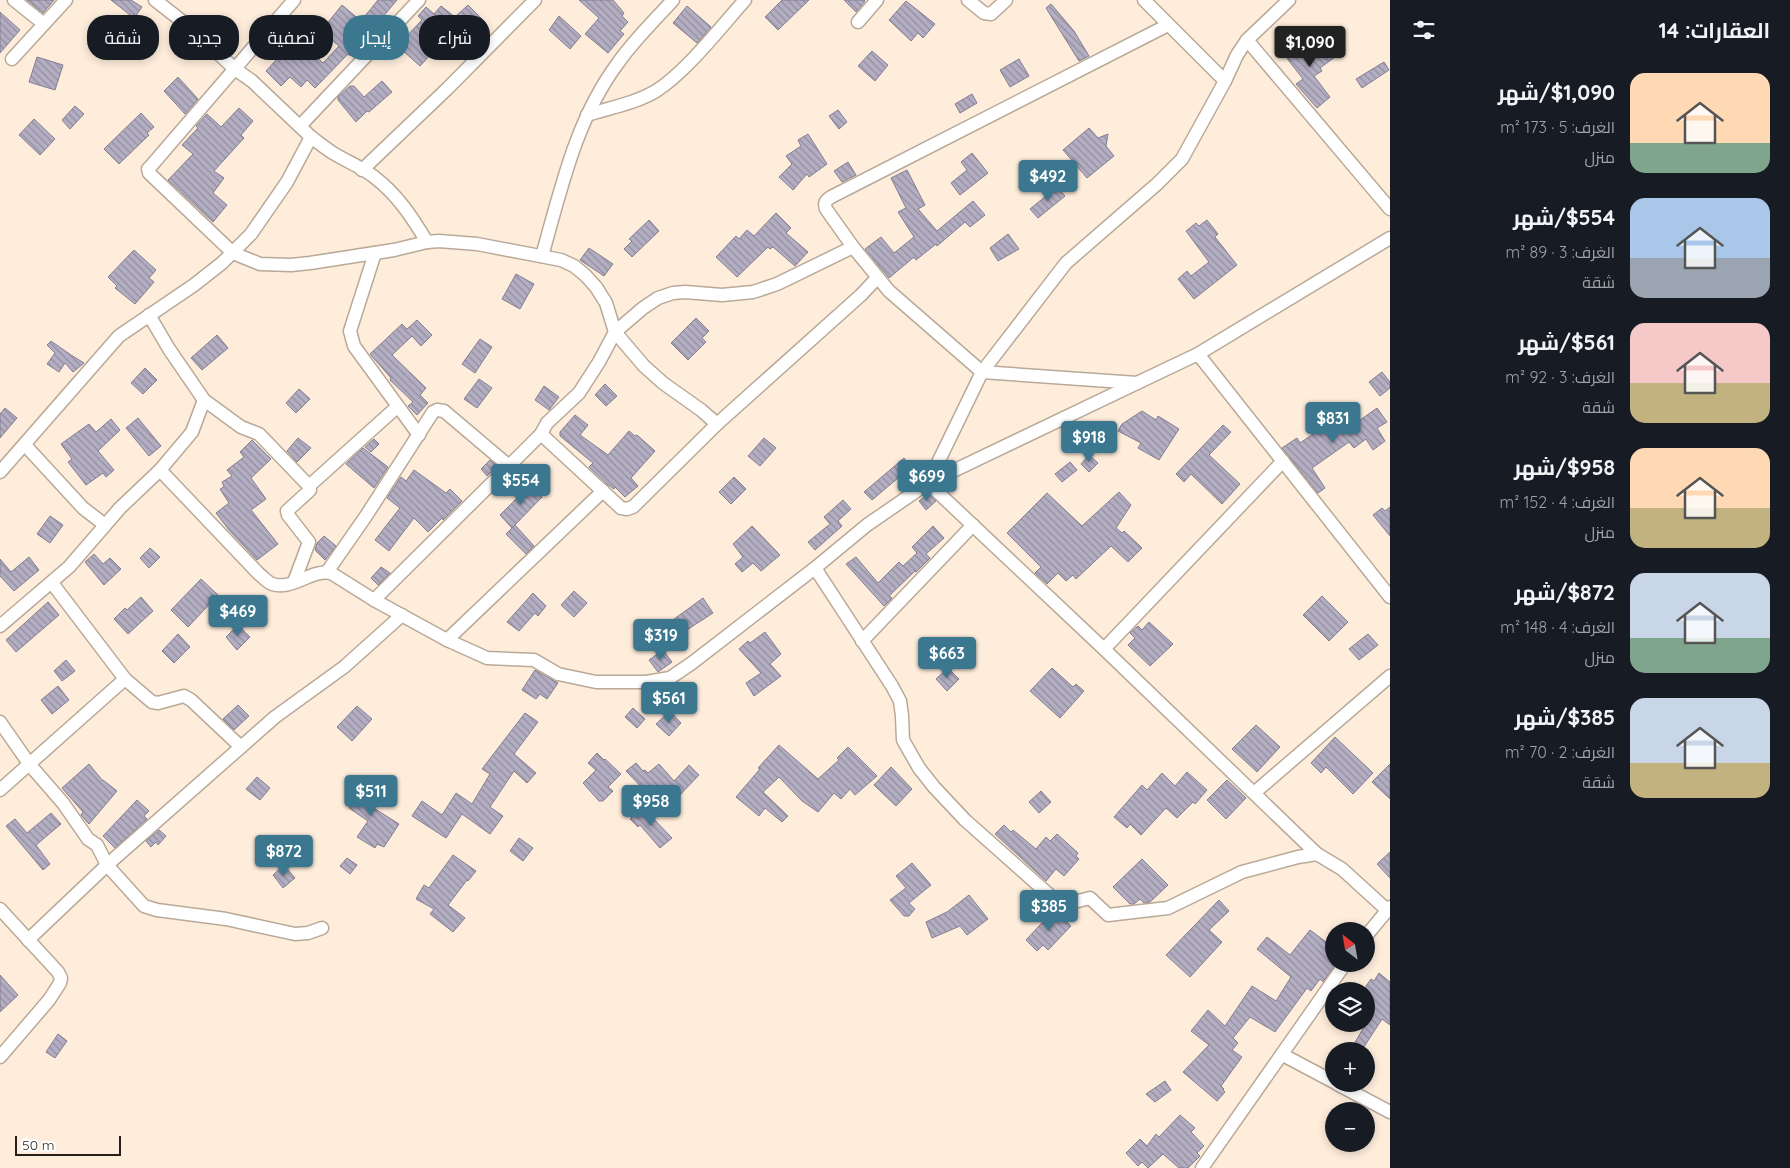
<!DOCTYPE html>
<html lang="ar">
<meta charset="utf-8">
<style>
:root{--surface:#171b24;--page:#20242c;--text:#f1f3f6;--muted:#9ea1a6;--accent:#3b788f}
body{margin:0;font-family:Quicksand,Cairo,sans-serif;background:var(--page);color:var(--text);direction:rtl;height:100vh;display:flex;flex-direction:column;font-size:19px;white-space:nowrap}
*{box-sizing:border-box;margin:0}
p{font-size:16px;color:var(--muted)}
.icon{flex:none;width:28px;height:28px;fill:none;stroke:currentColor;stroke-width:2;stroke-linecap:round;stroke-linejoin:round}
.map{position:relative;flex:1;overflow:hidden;direction:ltr}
.sheet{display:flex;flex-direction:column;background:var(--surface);width:400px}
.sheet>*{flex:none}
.guide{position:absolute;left:15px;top:15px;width:475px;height:45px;direction:rtl;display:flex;gap:10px}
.needle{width:32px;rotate:329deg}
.controls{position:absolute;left:1325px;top:922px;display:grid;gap:10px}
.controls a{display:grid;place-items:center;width:50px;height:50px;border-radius:50%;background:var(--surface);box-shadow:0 2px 8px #0003;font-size:25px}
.scale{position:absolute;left:15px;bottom:12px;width:106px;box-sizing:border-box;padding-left:5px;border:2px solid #251f19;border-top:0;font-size:14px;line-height:18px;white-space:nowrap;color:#251f19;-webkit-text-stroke:4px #fff;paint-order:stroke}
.price{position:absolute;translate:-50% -42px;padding:0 11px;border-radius:5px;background:var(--accent);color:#fff;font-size:16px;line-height:32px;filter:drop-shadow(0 1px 2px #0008)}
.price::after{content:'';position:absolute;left:50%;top:30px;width:15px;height:11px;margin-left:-8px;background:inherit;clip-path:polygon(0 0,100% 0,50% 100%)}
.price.on{background:#222;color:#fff}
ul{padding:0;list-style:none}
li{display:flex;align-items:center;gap:15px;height:125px;padding:0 20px}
li span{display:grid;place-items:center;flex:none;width:140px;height:100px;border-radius:15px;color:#555}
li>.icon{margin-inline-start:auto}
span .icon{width:60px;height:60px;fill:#fffc;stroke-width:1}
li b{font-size:21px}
h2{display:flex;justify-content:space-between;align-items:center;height:60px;padding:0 20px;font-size:21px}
.pill{padding:0 18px;border-radius:20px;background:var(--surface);box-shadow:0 2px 8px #0003;font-size:18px;line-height:45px}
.pill.on{background:var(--accent);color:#fff}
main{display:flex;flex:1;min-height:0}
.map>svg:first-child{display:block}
</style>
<main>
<section class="sheet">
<h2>العقارات: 14<svg class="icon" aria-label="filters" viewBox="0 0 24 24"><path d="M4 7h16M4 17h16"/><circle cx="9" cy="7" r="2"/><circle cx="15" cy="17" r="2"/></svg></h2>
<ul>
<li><span style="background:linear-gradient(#ffd9b3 70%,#7fa58c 0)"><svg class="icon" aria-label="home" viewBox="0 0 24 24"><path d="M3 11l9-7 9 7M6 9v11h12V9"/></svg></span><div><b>$1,090/شهر</b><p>الغرف: 5 · 173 m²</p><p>منزل</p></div></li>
<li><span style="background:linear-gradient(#a9c7e8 60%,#9aa5b1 0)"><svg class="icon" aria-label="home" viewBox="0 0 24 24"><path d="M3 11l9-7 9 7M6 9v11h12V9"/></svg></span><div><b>$554/شهر</b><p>الغرف: 3 · 89 m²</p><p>شقة</p></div></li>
<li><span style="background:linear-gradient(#f6c9c9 60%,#c2b280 0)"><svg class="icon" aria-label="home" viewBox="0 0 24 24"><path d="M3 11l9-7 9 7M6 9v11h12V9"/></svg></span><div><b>$561/شهر</b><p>الغرف: 3 · 92 m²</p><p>شقة</p></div></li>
<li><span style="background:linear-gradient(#ffd9b3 60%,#c2b280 0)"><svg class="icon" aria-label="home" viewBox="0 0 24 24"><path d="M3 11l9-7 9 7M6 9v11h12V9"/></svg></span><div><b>$958/شهر</b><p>الغرف: 4 · 152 m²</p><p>منزل</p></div></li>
<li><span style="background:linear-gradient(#c9d6e8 65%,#7fa58c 0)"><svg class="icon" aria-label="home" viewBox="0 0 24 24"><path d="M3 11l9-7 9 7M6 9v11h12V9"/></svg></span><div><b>$872/شهر</b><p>الغرف: 4 · 148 m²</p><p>منزل</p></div></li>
<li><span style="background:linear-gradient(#c9d6e8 65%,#c2b280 0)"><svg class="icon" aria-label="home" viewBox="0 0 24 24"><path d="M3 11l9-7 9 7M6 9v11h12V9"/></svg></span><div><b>$385/شهر</b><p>الغرف: 2 · 70 m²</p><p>شقة</p></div></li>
</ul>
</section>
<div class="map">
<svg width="1390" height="1168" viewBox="0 0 1390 1168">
<defs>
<pattern id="building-back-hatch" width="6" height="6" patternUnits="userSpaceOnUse" patternTransform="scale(1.25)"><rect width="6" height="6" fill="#b4aec3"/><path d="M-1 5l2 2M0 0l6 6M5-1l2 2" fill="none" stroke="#928d9e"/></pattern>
</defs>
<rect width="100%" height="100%" fill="#feeddb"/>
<g fill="url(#building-back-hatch)" stroke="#847e92">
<path d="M27 0H54L43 13Z"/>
<path d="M111 0H131L142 7 134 18Z"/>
<path d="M378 0H397L350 56 348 54 315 88 307 80 301 87 290 77 281 86 266 71 287 48 294 53 302 44 323 63 339 46 321 31 342 5 361 21Z"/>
<path d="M579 0H613L624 13 622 16 628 22 620 31 624 34 608 53 585 34 599 18Z"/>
<path d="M782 0H809L778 30 765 17Z"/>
<path d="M844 0H864L865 1 856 12Z"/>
<path d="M906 1 935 24 923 38 918 33 911 41 889 20Z"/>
<path d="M1051 4 1074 31 1089 56 1079 61 1046 8Z"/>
<path d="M468 5 486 23 475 34 469 28 453 45 446 38 420 66 402 50 406 47 401 42 422 20 418 16 426 7 434 14 441 6 455 17Z"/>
<path d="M687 6 711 27 697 43 673 23Z"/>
<path d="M0 12 20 30 0 53Z"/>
<path d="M559 16 581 36 570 49 549 30Z"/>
<path d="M1292 38 1306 56 1328 39 1339 54 1320 68 1322 71 1314 76 1330 97 1317 108 1296 84 1303 79 1279 48Z"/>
<path d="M872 51 888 65 875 81 858 66Z"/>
<path d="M37 57 63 65 55 90 29 82Z"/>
<path d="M1019 59 1029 76 1010 87 1000 70Z"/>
<path d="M1384 62 1389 70 1362 88 1356 79Z"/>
<path d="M178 77 198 99 185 114 164 91Z"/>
<path d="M382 81 392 92 369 112 367 111 356 122 338 100V97L350 86H354L364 97Z"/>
<path d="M972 94 977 103 960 113 955 104Z"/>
<path d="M75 106 84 114 70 129 62 120Z"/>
<path d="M239 108 253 121 241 135 244 138 214 171 224 178 213 193 227 205 213 222 168 180 193 154 182 145 198 128 196 126 207 114 221 127Z"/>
<path d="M838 110 847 122 839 129 829 116Z"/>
<path d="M141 113 154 127 147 133 149 135 119 164 104 149Z"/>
<path d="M34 119 55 139 40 155 19 135Z"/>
<path d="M1089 128 1098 138 1108 134 1106 146 1114 156 1087 178 1063 150Z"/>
<path d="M808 134 827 164 809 177 807 174 793 190 779 177 792 164 786 156 801 146 798 140Z"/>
<path d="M972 153 988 173 960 195 951 183 967 170 961 162Z"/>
<path d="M848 162 856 175 842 182 834 171Z"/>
<path d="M907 170 925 205 918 209 937 231 973 201 985 215 970 227 965 222 937 246 936 244 916 260 914 257 889 278 865 249 881 237 894 253 914 237 898 212 906 208 891 178Z"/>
<path d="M1057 187 1065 196 1038 218 1030 209Z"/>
<path d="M776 213 791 228 786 233 808 252 795 266 773 247 770 249 768 247 737 277 716 257 736 236 739 239 747 230 754 236Z"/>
<path d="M649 220 659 231 632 257 624 249 632 241 629 239Z"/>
<path d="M1207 220 1218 234 1215 237 1237 265 1194 299 1178 279 1187 271 1191 276 1209 262 1186 231 1196 223 1199 226Z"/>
<path d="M1008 234 1019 249 998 261 990 248Z"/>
<path d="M589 248 613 264 604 276 580 260Z"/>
<path d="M134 250 156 270 149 278 154 282 135 304 115 288 117 286 108 277Z"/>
<path d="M516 274 534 284 520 309 502 299Z"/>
<path d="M696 318 709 331 702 338 706 342 688 360 671 343Z"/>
<path d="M417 320 432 335 421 346 412 336 392 355 426 388 420 395 428 403 417 415 408 406 413 402 390 380 391 378 370 354 402 324 407 329Z"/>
<path d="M217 335 228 348 202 370 191 358Z"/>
<path d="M480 339 492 347 475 373 462 364Z"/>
<path d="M51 341 71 355 84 363 73 372 65 363 59 372 47 364 55 353 47 345Z"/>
<path d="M145 368 157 380 143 394 131 383Z"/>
<path d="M1382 372 1390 382V388L1380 396 1369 382Z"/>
<path d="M479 379 492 388 477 408 464 399Z"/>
<path d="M605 384 617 396 606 406 595 395Z"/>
<path d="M544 386 559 397 549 410 535 400Z"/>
<path d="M299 389 310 399 296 413 286 403Z"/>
<path d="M5 408 17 418 0 438V414Z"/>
<path d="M1377 408 1387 422 1377 428 1385 441 1373 450 1366 439 1354 448 1349 442 1312 468 1325 488 1318 493 1282 448 1297 438 1300 443 1333 420 1342 433Z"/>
<path d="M1142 411 1156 420 1158 416 1179 429 1159 460 1138 448 1141 443 1118 431 1122 424Z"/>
<path d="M575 415 588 425 580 435 608 455 629 431 635 436 637 435 655 451 631 478 638 486 625 497 615 487 614 489 607 484 589 467 593 463 560 436V432Z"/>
<path d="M138 418 161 446 149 456 126 428Z"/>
<path d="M111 419 120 430 98 451 114 470 106 477 103 473 86 485 68 462 72 459 61 444 89 424 96 432Z"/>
<path d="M1223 425 1231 432 1209 455 1240 484 1222 504 1191 474 1184 482 1176 474Z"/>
<path d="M298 438 311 448 297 462 287 451Z"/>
<path d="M764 438 776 448 760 466 748 456Z"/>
<path d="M374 439 379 444 371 452 365 447Z"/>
<path d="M252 440 271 459 251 478 266 499 251 510 278 544 257 560 229 530 216 513 229 503 220 489 224 487 222 482 232 476 227 470 244 457 240 452Z"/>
<path d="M363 448 388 467 374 488 346 464Z"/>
<path d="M1089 455 1098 463 1089 472 1081 464Z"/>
<path d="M904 458 911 467 872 500 864 492Z"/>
<path d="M490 460 497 466 487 476 481 469Z"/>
<path d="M1070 462 1077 470 1062 482 1055 474Z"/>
<path d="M414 470 446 493 450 489 462 501 443 520 442 518 428 532 414 518 389 551 375 540 400 508 387 498 401 477 406 481Z"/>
<path d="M734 477 746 489 731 504 719 492Z"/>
<path d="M530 485 542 497 512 528 500 515Z"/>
<path d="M1119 492 1131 505 1116 528 1122 533 1124 531 1142 548 1128 562 1111 546 1076 579 1073 575 1066 581 1058 573 1047 584 1035 573 1041 567 1007 533 1047 493 1082 526Z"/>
<path d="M928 494 936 501 926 510 919 501Z"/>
<path d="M843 500 851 509 838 521 842 526 815 550 808 542 830 524 824 517Z"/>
<path d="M1390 507V536L1373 515 1382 508 1385 511Z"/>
<path d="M50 516 63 525 50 543 37 534Z"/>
<path d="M515 525 534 546 526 554 506 534Z"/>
<path d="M752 526 780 555 761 571 753 563 742 572 735 564 743 557 733 544Z"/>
<path d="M933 526 944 538 926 554 930 558 916 572 915 571 889 596 892 598 884 606 846 564 856 557 878 583 899 562 903 566 917 553 912 547Z"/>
<path d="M324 536 336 546 325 560 315 550 317 543Z"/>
<path d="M150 548 160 557 149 568 140 558Z"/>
<path d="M94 554 103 564 110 558 121 569 104 585 85 562Z"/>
<path d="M29 557 39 570 14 591 0 576V559L11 572Z"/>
<path d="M381 567 390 573 378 585 371 578Z"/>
<path d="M201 579 218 595 188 627 171 610Z"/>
<path d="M574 591 587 603 574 617 561 605Z"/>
<path d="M533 593 546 606 538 616 535 613 519 631 507 622Z"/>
<path d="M1322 596 1348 622 1329 641 1303 615Z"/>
<path d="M141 597 153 611 128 634 114 619 125 608 127 610Z"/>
<path d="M703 598 713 613 679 635 670 622Z"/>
<path d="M48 602 59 615 16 652 6 640Z"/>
<path d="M1149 622 1173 644 1150 666 1128 645 1135 638 1130 633 1138 626 1142 630Z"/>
<path d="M238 625 250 637 237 650 226 637Z"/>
<path d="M765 632 781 654 770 664 781 676 754 696 746 683 761 673 739 649 748 641 750 643Z"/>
<path d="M178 634 190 647 174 663 162 651Z"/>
<path d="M1368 634 1378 645 1359 660 1349 649Z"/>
<path d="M663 650 672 662 658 672 649 660Z"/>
<path d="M66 660 75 671 62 681 54 671Z"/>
<path d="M948 668 959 679 947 691 936 679Z"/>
<path d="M1052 668 1073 687 1076 684 1084 691 1060 718 1030 691Z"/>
<path d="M535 670 558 683 547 699 540 694 536 699 522 690Z"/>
<path d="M58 686 69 700 52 714 41 700Z"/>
<path d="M238 705 249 716 234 730 223 719Z"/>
<path d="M357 706 372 719 352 741 337 727Z"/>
<path d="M633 708 645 719 637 728 625 717Z"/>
<path d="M670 711 681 723 669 736 656 724Z"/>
<path d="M525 713 538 722 514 754 536 773 527 783 514 771 490 807 503 816 490 834 462 814 446 838 412 816 422 801 442 815 456 793 472 804 490 774 482 769Z"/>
<path d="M1256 725 1280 747 1257 772 1232 749Z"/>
<path d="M1335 737 1373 773 1353 794 1326 767 1321 773 1311 763Z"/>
<path d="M779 745 818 779 839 760 837 758 848 747 877 776 855 795 850 789 841 799 834 793 818 812 802 801 779 777 763 792 788 816 782 822 765 808 759 816 736 797 760 769 758 768Z"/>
<path d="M597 753 604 760 605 759 621 774 608 787 613 791 603 801H599L583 783 596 770 588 763Z"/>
<path d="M636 763 643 771 645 770 648 773 659 764 674 781 689 765 699 775 675 800 663 786 651 797 626 771Z"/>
<path d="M89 764 103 781V780L117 791 89 824 81 815 83 812 62 788Z"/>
<path d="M1390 764V799L1372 782Z"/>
<path d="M891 767 912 789 896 806 874 785Z"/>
<path d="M1187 772 1207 790 1195 804 1193 802 1177 818 1166 808 1141 835 1130 824 1127 828 1114 817 1142 785 1147 790 1162 773 1175 786Z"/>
<path d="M257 777 270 788 260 800 246 789Z"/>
<path d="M1227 780 1246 798 1226 819 1207 800Z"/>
<path d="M356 783 380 795 372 807 399 824 384 847 377 844 375 848 357 837 368 821 349 808 354 802 347 797Z"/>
<path d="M1041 791 1051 802 1039 813 1029 802Z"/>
<path d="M137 800 149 811 144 816 147 819 115 848 103 836Z"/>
<path d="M642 807 672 838 660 848 640 825 638 827 630 819Z"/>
<path d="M51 813 61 824 36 845 50 864 43 870 6 826 15 819 27 833Z"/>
<path d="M1004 825 1011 832 1013 830 1036 849 1046 837 1050 841 1057 834 1078 853 1076 856 1079 859 1064 876 1056 869 1046 881 995 834Z"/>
<path d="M159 830 166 836 158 845 156 842 151 847 146 841Z"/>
<path d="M519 838 533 848 523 861 510 851Z"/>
<path d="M1390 852V878L1377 864Z"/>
<path d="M453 855 476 871 468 881 467 880 448 905 465 918 453 932 430 914 434 909 416 899 424 885 429 888Z"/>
<path d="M347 858 357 865 350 874 340 866Z"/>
<path d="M1142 859 1168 885 1150 902 1144 903 1140 899 1134 904H1130L1113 887Z"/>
<path d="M912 863 931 885 909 903 915 909 909 916H904L890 900 906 888 896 876Z"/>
<path d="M284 865 295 878 283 888 273 875Z"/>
<path d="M969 895 988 919 967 935 960 926 932 938 926 922 947 912Z"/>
<path d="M1219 900 1229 911 1209 930 1222 942 1190 977 1166 955Z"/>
<path d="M1054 910 1071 926 1048 950 1043 945 1037 951 1026 940Z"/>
<path d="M1310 930 1334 948V966L1323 982 1320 979 1311 991 1307 988 1275 1032 1250 1017 1233 1038 1238 1043 1232 1050 1242 1057 1221 1086 1224 1089 1223 1090 1225 1092 1217 1101 1183 1072 1209 1045 1191 1031 1208 1010 1225 1026 1252 986 1276 1001 1291 977 1257 949 1267 937 1290 955Z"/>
<path d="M1379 973 1390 982V1025L1382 1019 1362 1050 1354 1044 1374 1010 1366 1004V986L1371 979 1374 981Z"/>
<path d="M0 975 18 995 0 1012Z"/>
<path d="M58 1034 67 1041 55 1058 46 1052Z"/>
<path d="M1165 1081 1171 1090 1155 1102 1146 1094Z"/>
<path d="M1180 1115 1195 1128 1191 1132 1204 1146 1197 1153 1200 1156 1188 1168H1179L1163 1154 1148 1168 1142 1162 1138 1166 1126 1153 1140 1139 1147 1146 1156 1134 1159 1137Z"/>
</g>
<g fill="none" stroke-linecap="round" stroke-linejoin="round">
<g stroke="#b9a998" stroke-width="15">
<g id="street">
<path d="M14 0 44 24"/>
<path d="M294 0 151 166 148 169 149 173 233 253 260 264 291 265 310 263 394 250 427 242 439 241 477 244 561 260 574 266 585 275 596 287 606 303 615 332 644 366 663 383 701 410 717 424"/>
<path d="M968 0 984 13 991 14 1006 0"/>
<path d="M1144 0 1225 81"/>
<path d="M858 22 877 0"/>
<path d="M1168 25 831 197C825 201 824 203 826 209L853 247 889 291 982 372 1137 383 1198 354 1390 238"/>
<path d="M1247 40 1390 209"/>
<path d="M12 59 66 0"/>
<path d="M587 115C609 108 636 103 656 91 687 71 720 28 745 0"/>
<path d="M300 126 419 0"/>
<path d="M311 137C318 142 325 148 333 153 346 161 361 167 373 176 397 194 412 217 427 242"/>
<path d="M362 170 448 88 535 0"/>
<path d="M375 253 350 331 354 346 419 435"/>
<path d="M542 256C561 189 576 119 618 63 634 40 655 20 673 0"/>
<path d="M149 315 169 349 204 400 241 427 259 434 309 486"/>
<path d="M1198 354 1390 597"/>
<path d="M541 434 621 508 627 509 633 507 717 424 861 295 877 278"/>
<path d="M25 445 83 508 105 525"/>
<path d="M160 470 259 574C263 577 267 582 272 584 292 591 311 569 331 573L374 600 447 640 487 658 534 660 558 674 596 682H646L670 678 692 663 815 568 867 525 928 483 1137 383"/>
<path d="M0 472 119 336 194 285 222 263 251 234 287 182 311 137 252 81 235 69 187 25 155 0"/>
<path d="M928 483 1104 649 1317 854 1342 869 1387 910"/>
<path d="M928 483 982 372 1066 263 1157 184 1182 159 1225 81 1237 55 1247 40 1289 0"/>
<path d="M815 568 892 686 900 701 902 716 903 740 919 768 934 787 965 820 1054 899 1070 903 1090 898 1108 915 1168 908 1242 872 1298 857 1317 854"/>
<path d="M327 572 366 516 433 412 437 410 444 411 509 466"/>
<path d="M294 582 309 542 288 515 287 511 308 492 310 490 309 486 397 407"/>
<path d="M52 583 125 679 152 702 158 703 184 696 191 700 241 747"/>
<path d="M374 600 509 466 541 434 547 423 579 393 599 362 615 332 643 308 658 298 673 293 685 292 722 295 753 292 777 284 853 247"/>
<path d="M0 626 69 567 120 508 160 470 192 432 204 400"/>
<path d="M447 640 603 491"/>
<path d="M862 641 973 525"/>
<path d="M1104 649 1283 461"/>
<path d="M0 722 30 765 63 803 88 839 97 845 107 865 144 906 157 910 226 919 295 934 308 933 322 928"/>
<path d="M0 790 125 679"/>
<path d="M1254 793 1390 676"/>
<path d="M0 909 58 972 61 978 60 983 49 1000 0 1057"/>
<path d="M1366 936 1390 907"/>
<path d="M28 940 107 865 275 717 344 667 402 615"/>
<path d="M1283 1055 1334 1082"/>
<path d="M1337 1084 1390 1112"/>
<path d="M1202 1168 1345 964"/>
</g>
</g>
<use href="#street" stroke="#fff" stroke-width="12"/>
</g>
</svg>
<div class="controls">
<a><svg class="needle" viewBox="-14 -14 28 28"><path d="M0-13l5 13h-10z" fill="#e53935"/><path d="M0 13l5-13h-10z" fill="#9ea1a6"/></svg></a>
<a><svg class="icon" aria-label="layers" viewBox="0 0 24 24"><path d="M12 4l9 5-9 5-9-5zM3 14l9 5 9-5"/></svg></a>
<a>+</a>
<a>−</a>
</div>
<div class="scale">50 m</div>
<b class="price on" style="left:1310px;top:68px">$1,090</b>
<b class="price" style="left:1048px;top:202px">$492</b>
<b class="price" style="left:1333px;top:444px">$831</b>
<b class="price" style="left:1089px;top:463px">$918</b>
<b class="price" style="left:927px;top:502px">$699</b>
<b class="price" style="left:521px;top:506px">$554</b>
<b class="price" style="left:238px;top:637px">$469</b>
<b class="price" style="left:661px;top:661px">$319</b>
<b class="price" style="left:947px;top:679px">$663</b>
<b class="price" style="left:669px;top:724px">$561</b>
<b class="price" style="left:371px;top:817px">$511</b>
<b class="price" style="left:651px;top:827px">$958</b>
<b class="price" style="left:284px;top:877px">$872</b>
<b class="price" style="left:1049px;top:932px">$385</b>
<div class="guide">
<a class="pill">شراء</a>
<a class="pill on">إيجار</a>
<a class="pill">تصفية</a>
<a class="pill">جديد</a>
<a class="pill">شقة</a>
</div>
</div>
</main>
